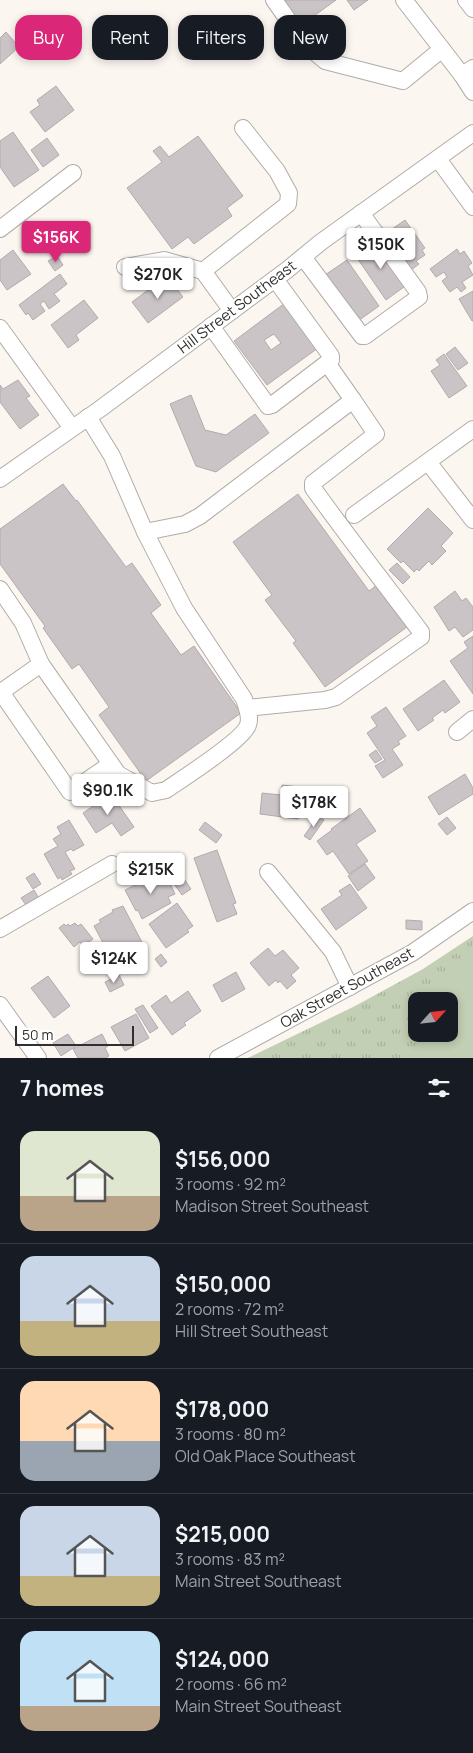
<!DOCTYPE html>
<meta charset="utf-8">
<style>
:root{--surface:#171b24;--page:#242831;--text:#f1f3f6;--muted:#9ea1a6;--line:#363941;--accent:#db2777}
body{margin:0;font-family:Manrope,sans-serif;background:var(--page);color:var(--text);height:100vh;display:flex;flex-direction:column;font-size:19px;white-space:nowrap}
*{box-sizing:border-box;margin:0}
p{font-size:16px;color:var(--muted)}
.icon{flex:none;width:28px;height:28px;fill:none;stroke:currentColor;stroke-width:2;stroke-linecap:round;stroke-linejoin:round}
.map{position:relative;height:1058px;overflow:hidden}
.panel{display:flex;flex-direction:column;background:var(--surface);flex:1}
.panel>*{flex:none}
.guide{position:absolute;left:15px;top:15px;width:444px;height:45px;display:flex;gap:10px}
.needle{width:32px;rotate:63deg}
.buttons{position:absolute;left:408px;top:992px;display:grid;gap:10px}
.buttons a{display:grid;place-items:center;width:50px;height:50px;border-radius:10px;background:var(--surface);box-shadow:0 2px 8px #0003;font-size:25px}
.scale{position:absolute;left:15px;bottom:12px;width:119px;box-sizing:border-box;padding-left:5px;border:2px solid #32302e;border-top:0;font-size:14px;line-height:18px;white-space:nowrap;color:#32302e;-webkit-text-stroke:4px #fff;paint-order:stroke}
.price{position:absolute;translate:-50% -42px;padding:0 11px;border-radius:5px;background:#fff;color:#222;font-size:16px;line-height:32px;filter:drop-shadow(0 1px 2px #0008)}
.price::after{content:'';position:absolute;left:50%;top:30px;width:15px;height:11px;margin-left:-8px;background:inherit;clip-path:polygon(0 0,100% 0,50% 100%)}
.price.active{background:var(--accent);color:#fff}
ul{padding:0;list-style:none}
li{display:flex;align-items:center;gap:15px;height:125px;padding:0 20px}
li+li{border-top:1px solid var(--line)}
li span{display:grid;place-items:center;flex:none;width:140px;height:100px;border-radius:15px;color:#555}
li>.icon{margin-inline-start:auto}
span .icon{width:60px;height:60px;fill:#fffc;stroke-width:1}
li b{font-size:21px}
h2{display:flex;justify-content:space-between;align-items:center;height:60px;padding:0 20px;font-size:21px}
.chip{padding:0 18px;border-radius:15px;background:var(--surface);box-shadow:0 2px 8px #0003;font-size:18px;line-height:45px}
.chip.active{background:var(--accent);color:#fff}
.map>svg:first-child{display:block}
</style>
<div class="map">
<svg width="473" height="1058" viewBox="0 0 473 1058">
<defs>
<pattern id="grass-tufts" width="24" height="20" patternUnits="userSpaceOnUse" patternTransform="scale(1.25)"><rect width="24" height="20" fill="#c3cfb4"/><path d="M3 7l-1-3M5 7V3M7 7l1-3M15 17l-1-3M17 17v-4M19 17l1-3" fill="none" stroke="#a8b29b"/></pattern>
</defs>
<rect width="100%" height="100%" fill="#fcf6f1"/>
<path fill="url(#grass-tufts)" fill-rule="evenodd" d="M473 936V1058H248L355 1006 423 969ZM416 1001H449V1034H416Z"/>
<path fill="#c3cfb4" d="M473 960V1058H416L423 1034H449V1001H433L443 972 465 961Z"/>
<g fill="#cbc4c6" stroke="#b2abad" fill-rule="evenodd">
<path d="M281 0H336L300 26Z"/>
<path d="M347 0H368L354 10Z"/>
<path d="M6 32 19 47 0 64V38Z"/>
<path d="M56 86 74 110 45 132 30 112 40 105 37 100Z"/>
<path d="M13 132 39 170 14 187 0 167V141Z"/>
<path d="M198 136 243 196 227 208 232 216 194 244 188 237 172 249 127 188 162 162 153 151 160 146 169 157Z"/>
<path d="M47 138 59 155 43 167 31 150Z"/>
<path d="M405 220 425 248 422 250 425 255 416 261 419 264 411 270 385 234Z"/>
<path d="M376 240 408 284 386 300 355 255Z"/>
<path d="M457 249 460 254 464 251 472 263 468 266 473 275 462 282 466 288 461 292 457 287 450 292 442 281 447 277 444 272 436 277 430 269Z"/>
<path d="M13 250 31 274 7 290 0 280V260Z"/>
<path d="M57 256 63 265 55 271 48 261Z"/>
<path d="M347 260 379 306 358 321 325 275Z"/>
<path d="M60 274 67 284 54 294 60 301 49 309 44 301 40 304 45 311 33 320 28 313 26 315 19 305Z"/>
<path d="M167 276 183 297 148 323 132 302Z"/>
<path d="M473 291V321H472L459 299Z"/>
<path d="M84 300 98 318 76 335 79 340 68 348 51 325Z"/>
<path d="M285 303 318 348 267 385 234 341ZM274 334 281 343 271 350 264 340Z"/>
<path d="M455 347 468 363 458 370 446 354Z"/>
<path d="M444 354 467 386 449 398 431 371 440 365 436 360Z"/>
<path d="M18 380 30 396 26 398 39 415 20 429 0 402V385L3 389Z"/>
<path d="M191 395 205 430 226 435 255 414 269 433 216 472 196 466 170 404Z"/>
<path d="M63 484 76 501 77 500 126 567 132 563 161 605 151 613 181 655 194 646 241 713 146 781 99 715 109 707 79 664 72 669 43 628 45 626 0 564V529Z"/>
<path d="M298 494 369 591 377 585 407 627 325 687 293 643 296 641 265 600 272 595 233 542Z"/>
<path d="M428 508 453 533 441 546 446 551 432 565 429 561 419 571 417 569 414 572 403 561 401 563 387 549Z"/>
<path d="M397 563 410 577 403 584 389 570Z"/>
<path d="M455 591 462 601 466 598 473 607V630L463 637 455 627 449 631 434 607Z"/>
<path d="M473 636V694L450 661 468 648 464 642Z"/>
<path d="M444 680 460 702 445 713 443 710 432 718 434 720 418 731 403 709Z"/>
<path d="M386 707 406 736 398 741 400 744 392 749 403 765 383 778 375 766 385 760 367 733 377 726 371 717Z"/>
<path d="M376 750 382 759 375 763 369 755Z"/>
<path d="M465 774 473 788V794L439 815 428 797Z"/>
<path d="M282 785 299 787V791L324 794 321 813 299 810 298 819 260 814 262 793 281 795Z"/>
<path d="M111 794 134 827 121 836 112 823 96 833 83 813Z"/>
<path d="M360 808 376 831 356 844 368 861 349 874 333 851 327 855 317 841 332 830 331 829Z"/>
<path d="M318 816 324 820 310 840 304 836Z"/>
<path d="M447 817 456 828 447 835 438 824Z"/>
<path d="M69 820 84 845 73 851 71 849 65 852 75 869 70 871 72 874 62 880 61 877 58 879 44 854 58 846 53 839 61 834 57 827Z"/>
<path d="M205 822 222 835 216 843 199 830Z"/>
<path d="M217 850 236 903 233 904 237 914 217 922 194 858Z"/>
<path d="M365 864 375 878 358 891 348 876Z"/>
<path d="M176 867 191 889 182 895 167 874Z"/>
<path d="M164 871 175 894 168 897 171 903 142 919 138 910 136 911 125 890Z"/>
<path d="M34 873 41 884 33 889 26 878Z"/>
<path d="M350 884 367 908 336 930 321 909 342 895 339 891Z"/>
<path d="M34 890 38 897 26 905 21 898Z"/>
<path d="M177 903 193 926 187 930 189 932 166 948 149 924Z"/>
<path d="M123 906 144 946 132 953 135 959 129 962 125 956 123 957 118 947 108 952 94 926 101 922 99 920 113 912 112 910Z"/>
<path d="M406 920 422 921V930L406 929Z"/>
<path d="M75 923 78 926 81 924 93 939 83 946 80 942 74 947 59 928 64 924 66 926 68 924 70 926Z"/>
<path d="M268 948 275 956 283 950 299 968 291 975 296 981 287 989 280 981 278 983 276 980 269 986 250 963Z"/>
<path d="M161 954 167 962 161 967 155 959Z"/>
<path d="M236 972 245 989 222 1002 213 985Z"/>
<path d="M119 975 124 985 110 992 105 982Z"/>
<path d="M48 976 70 1006 54 1018 31 988Z"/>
<path d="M188 991 201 1011 184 1023 186 1025 172 1035 151 1006 166 995 171 1003Z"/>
<path d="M143 1005 158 1028 150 1033 135 1009Z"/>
<path d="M136 1014 149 1038 125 1051 111 1027Z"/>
<path d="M68 1034 76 1046 61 1056 53 1043Z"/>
<path d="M102 1034 108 1046 105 1048 109 1056 106 1058H78L73 1049Z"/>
</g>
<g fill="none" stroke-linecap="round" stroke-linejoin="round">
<g stroke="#b1aca7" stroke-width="18">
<g id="minor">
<path d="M274 0 305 44 325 61 403 81 442 49"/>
<path d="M404 0 462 75 473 68"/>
<path d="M466 0 473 9"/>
<path d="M462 75 473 92"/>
<path d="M438 159 473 207"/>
<path d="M0 229 73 173"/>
<path d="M303 257 362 336H365L419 297 418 292 361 213"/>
<path d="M125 267 164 260 203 271 232 311"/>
<path d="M203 271 288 204 289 193 277 171 243 128"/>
<path d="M211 326 268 406 272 405 331 360V356L275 279"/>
<path d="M0 328 72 428"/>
<path d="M327 363 353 400"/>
<path d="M88 417 112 456 145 532 184 608 244 699C247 709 251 716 248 725 243 740 182 779 166 790L152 793 118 774 41 664 1 692 70 792 111 764"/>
<path d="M428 462 473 520"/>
<path d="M0 479 100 409 287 270 321 242 473 133"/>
<path d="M354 515 473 429"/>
<path d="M145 532 185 524 200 516 353 400 376 434 313 483V488C348 537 385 584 421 632V637L336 697 325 700 247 708"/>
<path d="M0 589 23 623 41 664"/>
<path d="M457 732 473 719"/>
<path d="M268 872 333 952 350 987"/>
<path d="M0 929 112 864"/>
<path d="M0 1005 38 1058"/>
<path d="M218 1058 412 953 473 911"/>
</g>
</g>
<use href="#minor" stroke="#fff" stroke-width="16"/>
</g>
<g text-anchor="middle" stroke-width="4" stroke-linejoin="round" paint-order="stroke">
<g font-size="15" fill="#32302e" stroke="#fff">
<text transform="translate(237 307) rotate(-37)" y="5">Hill Street Southeast</text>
<text transform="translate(347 988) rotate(-29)" y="5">Oak Street Southeast</text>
</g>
</g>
</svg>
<div class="buttons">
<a><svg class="needle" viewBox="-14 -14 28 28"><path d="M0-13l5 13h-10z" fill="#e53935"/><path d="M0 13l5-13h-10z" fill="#9ea1a6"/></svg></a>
</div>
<div class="scale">50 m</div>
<b class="price active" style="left:56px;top:263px">$156K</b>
<b class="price" style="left:381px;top:270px">$150K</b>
<b class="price" style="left:158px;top:300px">$270K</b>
<b class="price" style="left:108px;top:816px">$90.1K</b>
<b class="price" style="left:314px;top:828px">$178K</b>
<b class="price" style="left:151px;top:895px">$215K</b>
<b class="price" style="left:114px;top:984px">$124K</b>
<div class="guide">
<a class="chip active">Buy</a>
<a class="chip">Rent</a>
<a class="chip">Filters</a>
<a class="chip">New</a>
</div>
</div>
<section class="panel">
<h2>7 homes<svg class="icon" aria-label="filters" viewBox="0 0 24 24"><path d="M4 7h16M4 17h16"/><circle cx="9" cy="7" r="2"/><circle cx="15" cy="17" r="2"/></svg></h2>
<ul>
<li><span style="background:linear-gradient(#dfe7d0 65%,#b9a48a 0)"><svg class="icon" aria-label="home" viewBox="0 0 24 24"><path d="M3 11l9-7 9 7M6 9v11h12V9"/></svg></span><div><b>$156,000</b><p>3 rooms · 92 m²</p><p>Madison Street Southeast</p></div></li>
<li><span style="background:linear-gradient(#c9d6e8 65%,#c2b280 0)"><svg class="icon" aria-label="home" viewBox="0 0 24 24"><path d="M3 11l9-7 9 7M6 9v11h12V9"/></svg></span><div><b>$150,000</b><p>2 rooms · 72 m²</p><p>Hill Street Southeast</p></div></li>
<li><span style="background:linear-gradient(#ffd9b3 60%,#9aa5b1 0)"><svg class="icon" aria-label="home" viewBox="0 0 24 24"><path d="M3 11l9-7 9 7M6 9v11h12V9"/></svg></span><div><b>$178,000</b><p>3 rooms · 80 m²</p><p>Old Oak Place Southeast</p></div></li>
<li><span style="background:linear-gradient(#c9d6e8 70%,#c2b280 0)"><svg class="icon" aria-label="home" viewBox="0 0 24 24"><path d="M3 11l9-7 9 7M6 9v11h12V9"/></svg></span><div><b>$215,000</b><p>3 rooms · 83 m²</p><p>Main Street Southeast</p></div></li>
<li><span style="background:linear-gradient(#bfe0f5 75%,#b9a48a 0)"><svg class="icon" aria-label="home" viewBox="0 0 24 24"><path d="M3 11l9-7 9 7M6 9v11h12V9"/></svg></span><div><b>$124,000</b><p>2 rooms · 66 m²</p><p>Main Street Southeast</p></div></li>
</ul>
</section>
